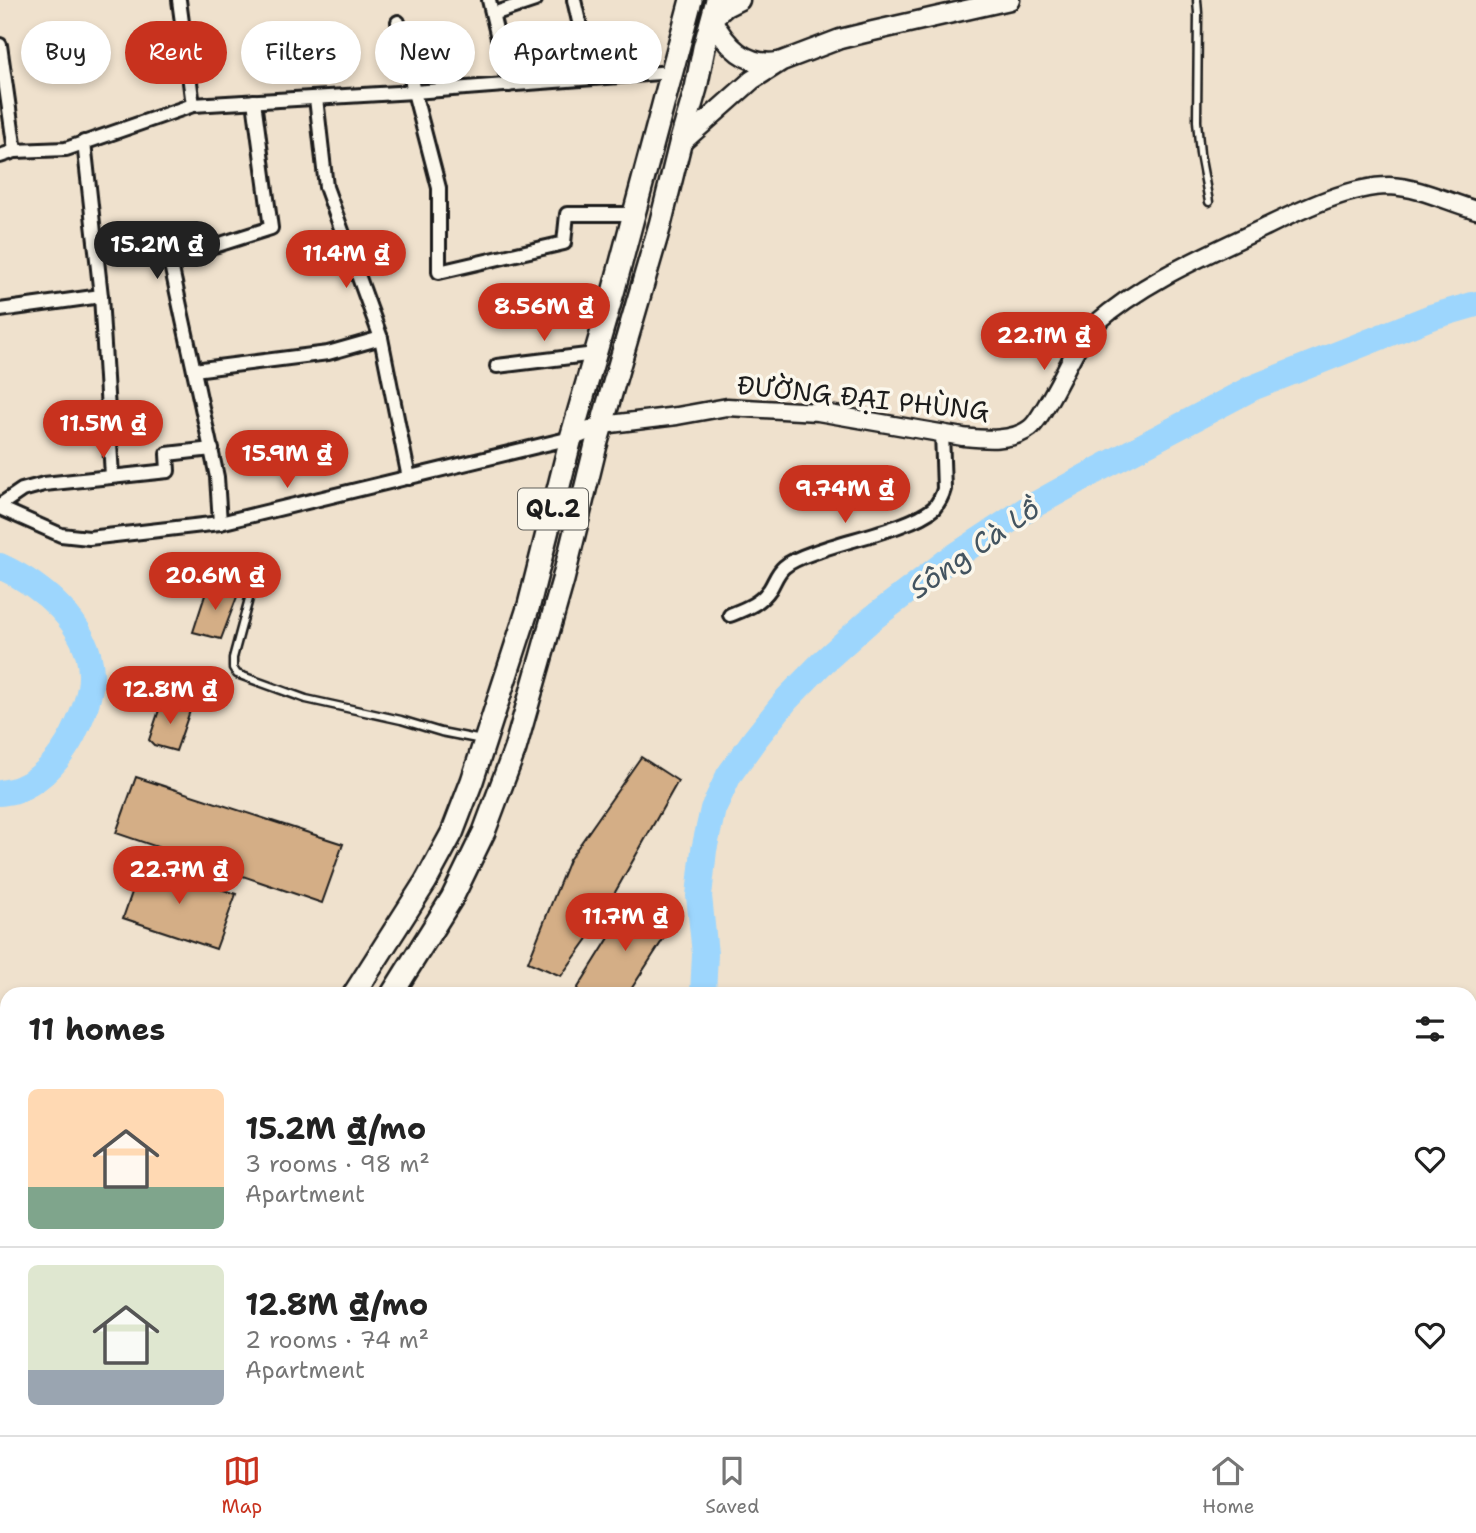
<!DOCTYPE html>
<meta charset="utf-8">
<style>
:root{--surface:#fff;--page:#f6f6f6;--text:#222;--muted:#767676;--line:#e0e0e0;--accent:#c8321e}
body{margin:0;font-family:"Shantell Sans",sans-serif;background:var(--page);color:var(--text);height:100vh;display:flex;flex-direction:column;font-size:26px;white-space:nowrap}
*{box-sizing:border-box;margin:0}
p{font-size:23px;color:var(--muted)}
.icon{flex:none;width:38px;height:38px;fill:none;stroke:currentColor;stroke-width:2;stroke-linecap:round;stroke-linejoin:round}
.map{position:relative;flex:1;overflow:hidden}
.details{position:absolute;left:0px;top:987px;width:1477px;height:448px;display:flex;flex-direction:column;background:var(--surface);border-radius:21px 21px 0 0;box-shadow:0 4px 10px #0003}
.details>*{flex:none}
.guide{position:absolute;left:21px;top:21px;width:700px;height:63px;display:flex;gap:14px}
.price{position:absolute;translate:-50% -60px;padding:0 16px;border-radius:24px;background:var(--accent);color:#fff;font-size:23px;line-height:46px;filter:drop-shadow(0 2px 4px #0008)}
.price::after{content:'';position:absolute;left:50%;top:42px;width:21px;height:16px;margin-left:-10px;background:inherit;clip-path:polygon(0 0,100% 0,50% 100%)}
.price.selected{background:#222;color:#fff}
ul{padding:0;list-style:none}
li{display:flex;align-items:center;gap:21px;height:175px;padding:0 28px}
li+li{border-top:2px solid var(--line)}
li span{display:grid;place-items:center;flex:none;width:196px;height:140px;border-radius:10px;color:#555}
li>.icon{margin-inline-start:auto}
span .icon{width:84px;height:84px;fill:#fffc;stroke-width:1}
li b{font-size:30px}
h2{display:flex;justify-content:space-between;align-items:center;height:84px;padding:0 28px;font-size:30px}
.chip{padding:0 24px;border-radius:32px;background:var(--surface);box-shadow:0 4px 10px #0003;font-size:24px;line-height:63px}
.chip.selected{background:var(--accent);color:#fff}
.menu{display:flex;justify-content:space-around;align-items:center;height:98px;border-top:2px solid var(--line);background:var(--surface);font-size:19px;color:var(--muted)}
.menu a{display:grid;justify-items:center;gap:4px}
.menu .selected{color:var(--accent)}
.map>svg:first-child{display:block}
</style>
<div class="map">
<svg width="1476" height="1435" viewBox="0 0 1476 1435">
<rect width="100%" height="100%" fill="#efe1cd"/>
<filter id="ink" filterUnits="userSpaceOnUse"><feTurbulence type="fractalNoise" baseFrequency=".0143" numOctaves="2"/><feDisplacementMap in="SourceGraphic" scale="14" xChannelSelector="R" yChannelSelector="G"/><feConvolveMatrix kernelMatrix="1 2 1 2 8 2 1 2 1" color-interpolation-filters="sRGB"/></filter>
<g filter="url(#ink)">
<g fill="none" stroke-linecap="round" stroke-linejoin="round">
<g stroke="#9dd6fd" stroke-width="26">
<path d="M0 566C41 585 89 623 91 673 92 694 82 716 73 735 62 756 44 778 21 788 15 791 7 792 0 793"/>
<path d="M703 994 705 954 699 896 704 850 713 809 729 775 755 739 787 699 821 664 869 621 946 562 1027 509 1101 468 1252 388 1431 317 1476 304"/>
<path d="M581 1435 584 1428"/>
</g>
</g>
<g fill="#d4ae86" stroke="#1c1c1c" stroke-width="2">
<path d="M208 586 238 594 221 639 193 632Z"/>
<path d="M174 701 191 708 176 751 154 745 149 740 159 710Z"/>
<path d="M641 757 678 781 592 933 561 976 528 962 569 860Z"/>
<path d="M136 777 343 844 322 903 116 833Z"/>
<path d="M142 864 236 894 216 949 123 918Z"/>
<path d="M632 901 671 927 628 994H574Z"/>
<path d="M485 1428 481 1435H356L345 1429Z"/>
<path d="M675 1428H752L754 1435H676Z"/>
<path d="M771 1428H785L788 1435H757Z"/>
<path d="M1023 1428H1028L1032 1435H1008Z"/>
<path d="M1039 1428H1104L1107 1435H1044Z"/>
<path d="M1131 1428H1224L1226 1435H1133Z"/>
</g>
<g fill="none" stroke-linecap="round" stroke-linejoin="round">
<g stroke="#1c1c1c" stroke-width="11">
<g id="service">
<path d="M1197 0 1198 13 1197 121 1200 154 1209 202"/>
<path d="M250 595 233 658V668L237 674 306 699 401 720 441 732 482 740"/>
<path d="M336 1435 339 1428"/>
</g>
</g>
<g stroke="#1c1c1c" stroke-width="18">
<g id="minor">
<path d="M179 0 193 105"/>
<path d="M489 0 509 85"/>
<path d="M574 0 592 78"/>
<path d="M493 14 535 0"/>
<path d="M398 22 414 92 439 188V272L564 243 567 214H634"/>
<path d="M0 45 15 151"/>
<path d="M316 98 326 187 381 338 409 478"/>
<path d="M84 142 101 296 112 476"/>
<path d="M0 156 15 151 66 149 193 105 414 92 672 72"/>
<path d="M0 310 101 296"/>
<path d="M497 366 595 354"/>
<path d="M194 370 328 353 381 338"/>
<path d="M0 505 22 490 44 484 168 471 167 454 212 449"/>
<path d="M0 508 61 535 89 538 220 523 571 438"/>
<path d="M220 523 217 477 170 260 271 228 254 101"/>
<path d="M730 615C745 609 760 604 770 589 775 581 777 573 784 567 793 559 807 555 818 551 847 540 913 527 934 508 939 502 942 497 944 489L942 432"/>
</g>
</g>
<g stroke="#1c1c1c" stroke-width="21">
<path id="tertiary" d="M571 438 602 425 677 416 727 407 818 412 963 437C984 439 1012 442 1030 428 1039 422 1062 377 1068 365 1075 352 1083 335 1094 325 1143 282 1202 257 1259 230 1297 212 1348 186 1389 186 1419 187 1448 202 1476 210"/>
</g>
<g stroke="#1c1c1c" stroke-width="23">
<g id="secondary">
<path d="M740 0 726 7 712 19C726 46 746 67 778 62"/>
<path d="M680 144 752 80 782 61 840 39 873 31 1010 0"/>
<path d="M0 1309 7 1314"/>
<path d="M0 1367 7 1383"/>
<path d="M17 1435 18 1428"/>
</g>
</g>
<g stroke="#1c1c1c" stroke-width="26">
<g id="trunk">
<path d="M354 994 426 881 452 833 472 781 529 605 571 438 614 289 691 0"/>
<path d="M392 994 452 898 484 832 515 749 563 580 596 445 660 225 680 144 696 88 704 48 717 0"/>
<path d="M50 1435 55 1428"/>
<path d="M87 1435 92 1428"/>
</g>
</g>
<use href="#service" stroke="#fbf7ec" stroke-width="6"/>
<use href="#minor" stroke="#fbf7ec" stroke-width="12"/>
<use href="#tertiary" stroke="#fbf7ec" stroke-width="16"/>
<use href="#secondary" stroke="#fbf7ec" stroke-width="18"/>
<use href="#trunk" stroke="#fbf7ec" stroke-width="21"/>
</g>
</g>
<g text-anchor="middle" stroke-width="7" stroke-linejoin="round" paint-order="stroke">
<rect fill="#fbf7ec" stroke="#5f5e5a" stroke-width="2" x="518" y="488.5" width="70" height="41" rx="5"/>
<g font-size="24" font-weight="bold" fill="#1c1c1c">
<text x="553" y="517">QL.2</text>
</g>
<g font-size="26" fill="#1c1c1c" stroke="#fbf7ec">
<text transform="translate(863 398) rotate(6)" y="9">ĐƯỜNG ĐẠI PHÙNG</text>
</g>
<g font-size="28" font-style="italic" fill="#435460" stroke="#fbf7ec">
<text transform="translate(974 548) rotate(-35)" y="10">Sông Cà Lồ</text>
</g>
</g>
</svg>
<b class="price selected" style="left:157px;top:281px">15.2M ₫</b>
<b class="price" style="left:346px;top:290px">11.4M ₫</b>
<b class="price" style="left:544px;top:343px">8.56M ₫</b>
<b class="price" style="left:1044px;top:372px">22.1M ₫</b>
<b class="price" style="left:103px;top:460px">11.5M ₫</b>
<b class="price" style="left:287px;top:490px">15.9M ₫</b>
<b class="price" style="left:845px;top:525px">9.74M ₫</b>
<b class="price" style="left:215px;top:612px">20.6M ₫</b>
<b class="price" style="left:170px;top:726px">12.8M ₫</b>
<b class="price" style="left:179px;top:906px">22.7M ₫</b>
<b class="price" style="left:625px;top:953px">11.7M ₫</b>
<div class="guide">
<a class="chip">Buy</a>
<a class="chip selected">Rent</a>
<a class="chip">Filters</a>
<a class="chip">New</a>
<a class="chip">Apartment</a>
</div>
<section class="details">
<h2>11 homes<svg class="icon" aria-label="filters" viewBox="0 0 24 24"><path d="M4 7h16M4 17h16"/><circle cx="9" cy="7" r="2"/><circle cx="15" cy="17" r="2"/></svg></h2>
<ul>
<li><span style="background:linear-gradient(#ffd9b3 70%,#7fa58c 0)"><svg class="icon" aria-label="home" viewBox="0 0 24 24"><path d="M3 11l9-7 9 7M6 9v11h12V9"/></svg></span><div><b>15.2M ₫/mo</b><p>3 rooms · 98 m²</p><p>Apartment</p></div><svg class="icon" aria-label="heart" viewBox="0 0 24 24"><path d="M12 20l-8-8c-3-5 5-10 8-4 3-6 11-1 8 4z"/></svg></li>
<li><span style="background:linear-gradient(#dfe7d0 75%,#9aa5b1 0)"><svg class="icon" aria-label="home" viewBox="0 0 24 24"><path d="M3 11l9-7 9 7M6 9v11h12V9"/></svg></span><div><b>12.8M ₫/mo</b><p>2 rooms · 74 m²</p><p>Apartment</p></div><svg class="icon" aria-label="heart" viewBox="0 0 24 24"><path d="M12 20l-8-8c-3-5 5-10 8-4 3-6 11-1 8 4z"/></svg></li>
</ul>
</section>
</div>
<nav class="menu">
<a class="selected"><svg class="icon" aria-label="map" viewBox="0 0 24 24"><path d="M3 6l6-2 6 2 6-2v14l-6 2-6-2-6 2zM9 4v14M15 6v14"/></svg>Map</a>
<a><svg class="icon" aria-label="saved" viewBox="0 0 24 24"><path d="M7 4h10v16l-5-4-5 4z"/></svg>Saved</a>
<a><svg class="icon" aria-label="home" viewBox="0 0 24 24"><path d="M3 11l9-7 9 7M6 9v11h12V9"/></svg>Home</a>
</nav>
